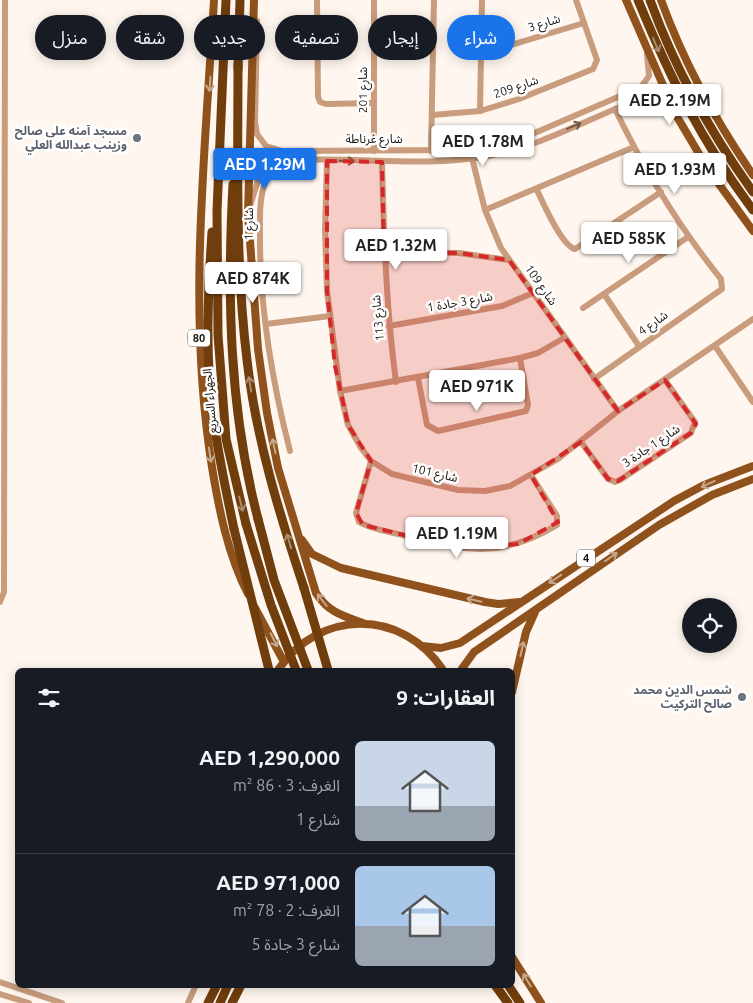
<!DOCTYPE html>
<html lang="ar">
<meta charset="utf-8">
<style>
:root{--surface:#171b24;--page:#242831;--text:#f1f3f6;--muted:#9ea1a6;--line:#363941;--accent:#1a73e8}
body{margin:0;font-family:Ubuntu,"Noto Sans Arabic",sans-serif;background:var(--page);color:var(--text);direction:rtl;height:100vh;display:flex;flex-direction:column;font-size:19px;white-space:nowrap}
*{box-sizing:border-box;margin:0}
p{font-size:16px;color:var(--muted)}
.icon{flex:none;width:28px;height:28px;fill:none;stroke:currentColor;stroke-width:2;stroke-linecap:round;stroke-linejoin:round}
.map{position:relative;flex:1;overflow:hidden;direction:ltr}
.details{position:absolute;left:15px;top:668px;width:500px;height:320px;display:flex;flex-direction:column;background:var(--surface);border-radius:8px;box-shadow:0 2px 12px #0003;direction:rtl}
.details>*{flex:none}
.hud{position:absolute;left:15px;top:15px;width:500px;height:45px;direction:rtl;display:flex;gap:10px}
.tools{position:absolute;left:682px;top:598px;display:grid;gap:10px}
.tools a{display:grid;place-items:center;width:55px;height:55px;border-radius:50%;background:var(--surface);box-shadow:0 2px 12px #0003;font-size:25px}
.price{position:absolute;translate:-50% -42px;padding:0 11px;border-radius:5px;background:#fff;color:#222;font-size:16px;line-height:32px;filter:drop-shadow(0 1px 2px #0008)}
.price::after{content:'';position:absolute;left:50%;top:30px;width:15px;height:11px;margin-left:-8px;background:inherit;clip-path:polygon(0 0,100% 0,50% 100%)}
.price.current{background:var(--accent);color:#fff}
ul{padding:0;list-style:none}
li{display:flex;align-items:center;gap:15px;height:125px;padding:0 20px}
li+li{border-top:1px solid var(--line)}
li span{display:grid;place-items:center;flex:none;width:140px;height:100px;border-radius:8px;color:#555}
li>.icon{margin-inline-start:auto}
span .icon{width:60px;height:60px;fill:#fffc;stroke-width:1}
li b{font-size:21px}
h2{display:flex;justify-content:space-between;align-items:center;height:60px;padding:0 20px;font-size:21px}
.tag{padding:0 18px;border-radius:22px;background:var(--surface);box-shadow:0 2px 12px #0003;font-size:18px;line-height:45px}
.tag.current{background:var(--accent);color:#fff}
.map>svg:first-child{display:block}
</style>
<div class="map">
<svg width="753" height="1003" viewBox="0 0 753 1003">
<rect width="100%" height="100%" fill="#fff7ef"/>
<g fill="none" stroke-linecap="round" stroke-linejoin="round">
<g stroke="#c89c7c" stroke-width="6">
<path d="M317 0 318 97 320 102 326 104 374 103"/>
<path d="M374 0V151"/>
<path d="M257 21 255 122 257 134 266 146 282 151 454 150 500 144 523 138 641 87 649 76 647 54"/>
<path d="M481 54 584 23"/>
<path d="M480 111 482 0"/>
<path d="M432 115 480 111 519 99 593 69 597 60 576 0"/>
<path d="M431 151 434 0"/>
<path d="M472 158 485 210 501 248 618 411"/>
<path d="M281 161C277 171 267 175 264 186 259 202 260 221 260 239 260 311 272 381 290 451"/>
<path d="M327 161 325 230 327 291 340 391 348 425 361 448 371 461 392 474 458 490 485 491 510 486 558 459 618 411 753 319"/>
<path d="M382 162C384 236 386 308 396 382"/>
<path d="M537 190C543 203 562 246 575 249L661 192"/>
<path d="M250 206 261 171 275 162C345 154 417 169 488 156 543 146 593 116 645 97 656 94 664 99 671 108"/>
<path d="M485 210 634 147"/>
<path d="M384 252 459 253 509 260"/>
<path d="M604 294 639 346"/>
<path d="M583 308 688 237"/>
<path d="M266 324 330 316"/>
<path d="M389 326 502 306 533 293"/>
<path d="M715 346 753 402"/>
<path d="M418 378 427 425 438 431 526 411 528 405 520 358"/>
<path d="M594 379 722 289 721 279C679 227 644 169 615 109"/>
<path d="M340 391 520 358 538 353 564 338"/>
<path d="M581 442 608 479 615 482 620 480 691 433 695 422 665 380"/>
<path d="M371 461 356 513 359 522C372 530 391 532 406 536 467 551 501 559 557 525V516L531 475"/>
<path d="M0 602 4 592 5 0"/>
<path d="M0 982 62 1003"/>
<path d="M0 994 29 1003"/>
<path d="M188 1003 196 985"/>
</g>
<g stroke="#8f521c" stroke-width="8">
<path d="M214 0C205 155 187 313 212 467 219 510 228 555 248 594"/>
<path d="M254 0 248 214 258 349 267 413 278 468 316 593C328 612 343 616 363 623"/>
<path d="M626 0 676 115 708 169 753 231"/>
<path d="M661 0C684 63 715 120 753 175"/>
<path d="M302 540 312 554 341 568 485 602 498 604 520 602"/>
<path d="M255 608 284 662"/>
<path d="M422 646 441 648 460 643 674 501 704 485 753 466"/>
<path d="M278 670C319 609 402 608 443 670"/>
<path d="M461 670 474 652 659 525 712 495 753 479"/>
<path d="M512 692 526 632 535 612"/>
<path d="M512 957 541 1003"/>
</g>
<g stroke="#703d0c" stroke-width="9">
<path d="M226 0 217 211 218 335 226 439 246 524"/>
<path d="M638 0C671 80 701 140 753 210"/>
<path d="M650 0C675 69 710 132 753 192"/>
<path d="M238 64C238 163 235 262 247 360 256 438 279 513 304 588"/>
<path d="M238 69 240 0"/>
<path d="M233 184C227 298 229 408 258 519"/>
<path d="M212 232C208 293 205 355 213 416 218 454 226 491 234 529"/>
<path d="M495 985 508 1003"/>
<path d="M508 985 520 1003"/>
<path d="M208 1003 217 985"/>
<path d="M220 1003 228 985"/>
<path d="M232 1003 241 985"/>
</g>
<g stroke="#703d0c" stroke-width="9">
<path d="M258 519 274 580 308 670"/>
<path d="M246 524 271 605 296 670"/>
<path d="M234 529 269 670"/>
<path d="M304 588 328 670"/>
</g>
</g>
<defs><path id="oneway-shaft" d="M-6 0H5M1.5-3L5.5 0L1.5 3" fill="none" stroke-width="1.6" stroke-linecap="round" stroke-linejoin="round" transform="scale(1.25)"/></defs>
<g stroke="#a98b6d">
<use href="#oneway-shaft" transform="translate(656 45) rotate(67)"/>
<use href="#oneway-shaft" transform="translate(250 384) rotate(-99)"/>
<use href="#oneway-shaft" transform="translate(241 504) rotate(76)"/>
<use href="#oneway-shaft" transform="translate(289 541) rotate(-107)"/>
</g>
<g stroke="#c7a88e">
<use href="#oneway-shaft" transform="translate(210 84) rotate(93)"/>
<use href="#oneway-shaft" transform="translate(274 446) rotate(-102)"/>
<use href="#oneway-shaft" transform="translate(210 455) rotate(81)"/>
<use href="#oneway-shaft" transform="translate(708 484) rotate(155)"/>
<use href="#oneway-shaft" transform="translate(611 557) rotate(-35)"/>
<use href="#oneway-shaft" transform="translate(555 579) rotate(146)"/>
<use href="#oneway-shaft" transform="translate(322 600) rotate(-128)"/>
<use href="#oneway-shaft" transform="translate(474 600) rotate(-167)"/>
<use href="#oneway-shaft" transform="translate(274 640) rotate(63)"/>
<use href="#oneway-shaft" transform="translate(522 649) rotate(-77)"/>
<use href="#oneway-shaft" transform="translate(527 980) rotate(-121)"/>
</g>
<g stroke="#715844">
<use href="#oneway-shaft" transform="translate(574 126) rotate(-23)"/>
<use href="#oneway-shaft" transform="translate(347 161) rotate(1)"/>
</g>
<path fill="#d62828" fill-opacity="0.2" stroke="#d62828" stroke-width="4" stroke-dasharray="10 6" stroke-linejoin="round" d="M327 161 382 162 384 252 459 253 509 260 618 411 665 380 696 424 691 433 618 481 608 479 581 442 531 475 558 522 518 544 457 548 363 525 356 513 371 461 348 425 335 366 327 291Z"/>
<g fill="#6b7280" stroke="#fff" stroke-width="2">
<circle cx="137" cy="138" r="5"/>
<circle cx="742" cy="697" r="5"/>
</g>
<g text-anchor="middle" stroke-width="5" stroke-linejoin="round" paint-order="stroke">
<g fill="#fff" stroke="#5f5a56" stroke-width="1">
<rect x="188" y="329.5" width="22" height="17" rx="4"/>
<rect x="577" y="549.5" width="18" height="17" rx="4"/>
</g>
<g font-size="11" font-weight="bold" fill="#1a130d">
<text x="199" y="342">80</text>
<text x="586" y="562">4</text>
</g>
<g font-size="12" fill="#1a130d" stroke="#fff">
<text transform="translate(544 23) rotate(-17)" y="4">شارع 3</text>
<text transform="translate(516 87) rotate(-19)" y="4">شارع 209</text>
<text transform="translate(363 90) rotate(-90)" y="4">شارع 201</text>
<text x="374" y="143">شارع غرناطة</text>
<text transform="translate(249 224) rotate(-89)" y="4">شارع 1</text>
<text transform="translate(541 285) rotate(55)" y="4">شارع 109</text>
<text transform="translate(460 302) rotate(-10)" y="4">شارع 3 جادة 1</text>
<text transform="translate(378 318) rotate(-95)" y="4">شارع 113</text>
<text transform="translate(653 323) rotate(-35)" y="4">شارع 4</text>
<text transform="translate(210 401) rotate(-95)" y="4">الجهراء السريع</text>
<text transform="translate(651 446) rotate(-34)" y="4">شارع 1 جادة 3</text>
<text transform="translate(435 473) rotate(13)" y="4">شارع 101</text>
</g>
<g font-size="12" font-weight="bold" fill="#5b616d" stroke="#fff" text-anchor="end">
<text x="127" y="135">مسجد آمنه علي صالح<tspan x="127" dy="14">وزينب عبدالله العلي</tspan></text>
<text x="732" y="694">شمس الدين محمد<tspan x="732" dy="14">صالح التركيت</tspan></text>
</g>
</g>
</svg>
<div class="tools">
<a><svg class="icon" aria-label="locate" viewBox="0 0 24 24"><circle cx="12" cy="12" r="6"/><path d="M12 2v4M12 18v4M2 12h4M18 12h4"/></svg></a>
</div>
<b class="price" style="left:670px;top:126px">AED 2.19M</b>
<b class="price" style="left:483px;top:167px">AED 1.78M</b>
<b class="price current" style="left:265px;top:190px">AED 1.29M</b>
<b class="price" style="left:675px;top:195px">AED 1.93M</b>
<b class="price" style="left:629px;top:264px">AED 585K</b>
<b class="price" style="left:396px;top:271px">AED 1.32M</b>
<b class="price" style="left:253px;top:304px">AED 874K</b>
<b class="price" style="left:477px;top:412px">AED 971K</b>
<b class="price" style="left:457px;top:559px">AED 1.19M</b>
<div class="hud">
<a class="tag current">شراء</a>
<a class="tag">إيجار</a>
<a class="tag">تصفية</a>
<a class="tag">جديد</a>
<a class="tag">شقة</a>
<a class="tag">منزل</a>
</div>
<section class="details">
<h2>العقارات: 9<svg class="icon" aria-label="filters" viewBox="0 0 24 24"><path d="M4 7h16M4 17h16"/><circle cx="9" cy="7" r="2"/><circle cx="15" cy="17" r="2"/></svg></h2>
<ul>
<li><span style="background:linear-gradient(#c9d6e8 65%,#9aa5b1 0)"><svg class="icon" aria-label="home" viewBox="0 0 24 24"><path d="M3 11l9-7 9 7M6 9v11h12V9"/></svg></span><div><b>AED 1,290,000</b><p>الغرف: 3 · 86 m²</p><p>شارع 1</p></div></li>
<li><span style="background:linear-gradient(#a9c7e8 60%,#9aa5b1 0)"><svg class="icon" aria-label="home" viewBox="0 0 24 24"><path d="M3 11l9-7 9 7M6 9v11h12V9"/></svg></span><div><b>AED 971,000</b><p>الغرف: 2 · 78 m²</p><p>شارع 3 جادة 5</p></div></li>
</ul>
</section>
</div>
